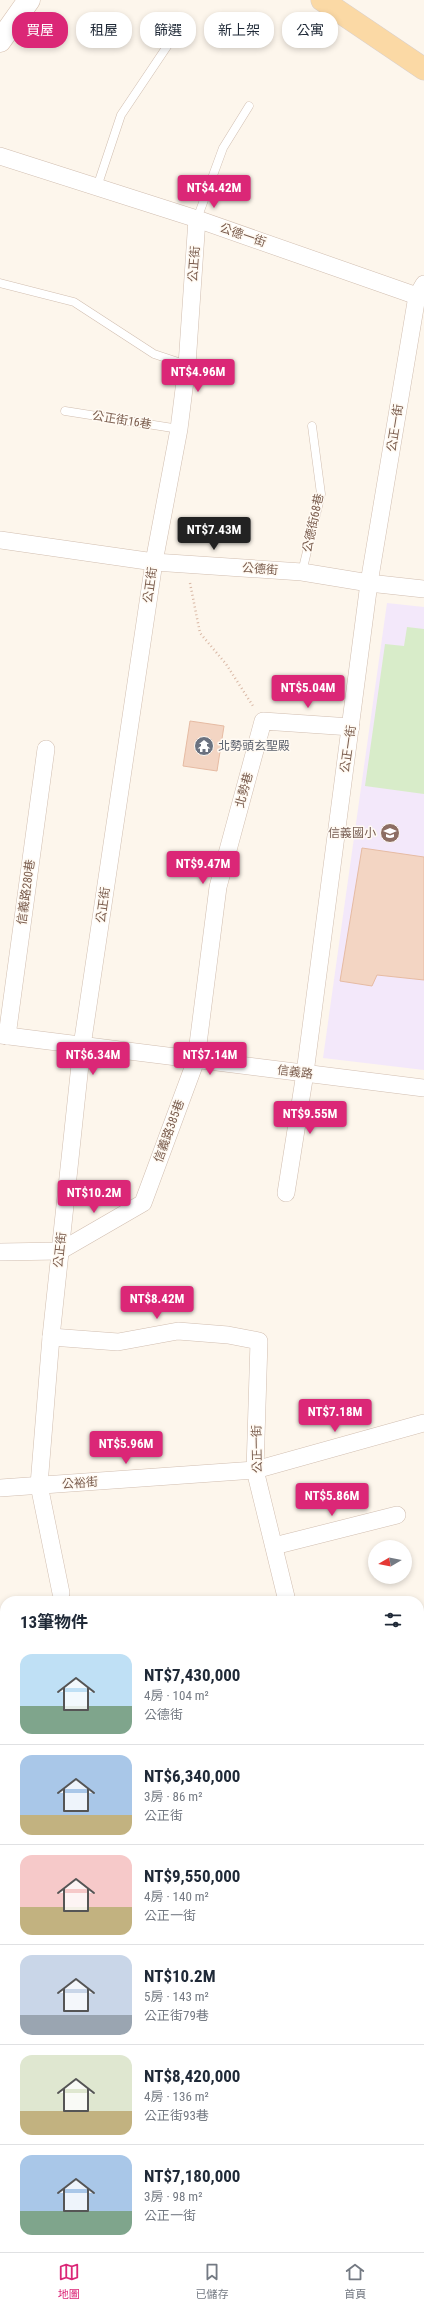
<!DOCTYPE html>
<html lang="zh-TW">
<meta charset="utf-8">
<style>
:root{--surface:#fff;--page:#f6f6f7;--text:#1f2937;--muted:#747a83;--line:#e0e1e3;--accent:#db2777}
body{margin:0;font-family:"Roboto Condensed","Noto Sans TC",sans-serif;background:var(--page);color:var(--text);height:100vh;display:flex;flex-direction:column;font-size:15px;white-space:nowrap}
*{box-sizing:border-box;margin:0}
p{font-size:13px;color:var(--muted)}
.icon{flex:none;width:22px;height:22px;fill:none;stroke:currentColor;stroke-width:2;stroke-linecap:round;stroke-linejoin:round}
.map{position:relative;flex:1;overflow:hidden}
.drawer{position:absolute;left:0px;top:1596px;width:424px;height:656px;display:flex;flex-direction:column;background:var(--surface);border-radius:16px 16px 0 0;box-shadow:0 2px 6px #0003}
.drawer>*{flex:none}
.top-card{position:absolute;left:12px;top:12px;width:400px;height:36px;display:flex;gap:8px}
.needle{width:26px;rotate:260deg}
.buttons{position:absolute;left:368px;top:1540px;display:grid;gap:8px}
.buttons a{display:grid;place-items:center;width:44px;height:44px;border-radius:50%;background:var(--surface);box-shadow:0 2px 6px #0003;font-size:20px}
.price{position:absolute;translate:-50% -34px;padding:0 9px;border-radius:4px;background:var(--accent);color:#fff;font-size:13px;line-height:26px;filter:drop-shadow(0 1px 2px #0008)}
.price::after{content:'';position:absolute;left:50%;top:24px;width:12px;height:9px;margin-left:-6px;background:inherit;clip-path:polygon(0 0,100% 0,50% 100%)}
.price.on{background:#222;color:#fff}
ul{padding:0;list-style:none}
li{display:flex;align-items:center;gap:12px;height:100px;padding:0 20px}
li+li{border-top:1px solid var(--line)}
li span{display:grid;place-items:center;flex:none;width:112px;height:80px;border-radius:12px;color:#555}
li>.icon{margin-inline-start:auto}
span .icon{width:48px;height:48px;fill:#fffc;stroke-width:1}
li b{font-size:17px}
h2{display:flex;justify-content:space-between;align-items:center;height:48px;padding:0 20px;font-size:17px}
.chip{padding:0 14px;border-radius:16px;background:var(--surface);box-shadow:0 2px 6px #0003;font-size:14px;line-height:36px}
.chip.on{background:var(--accent);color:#fff}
.tabs{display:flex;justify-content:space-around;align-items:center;height:56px;border-top:1px solid var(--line);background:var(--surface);font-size:11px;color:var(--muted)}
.tabs a{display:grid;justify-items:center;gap:2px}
.tabs .on{color:var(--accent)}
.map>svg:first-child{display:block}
</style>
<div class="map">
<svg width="424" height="2252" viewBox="0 0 424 2252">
<rect width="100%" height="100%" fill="#fdf6ec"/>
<g fill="#f3e8fa">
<path d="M387 603 424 607V1070L323 1058Z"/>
<path d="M424 1872V2252H0V1968L5 1967V2247H419V1873Z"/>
</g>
<path fill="#d8ecc9" d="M407 627 424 629V794L365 786 385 644 404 646Z"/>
<g fill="#f3d5c3" stroke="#e6bba3">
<path d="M190 721 224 726 217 771 183 766Z"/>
<path d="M362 848 424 857V980L377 975 372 986 340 981Z"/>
</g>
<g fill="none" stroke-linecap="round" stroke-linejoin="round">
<g stroke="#d1beb0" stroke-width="9">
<g id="lane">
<path d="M97 187 121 115 178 30"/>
<path d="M197 219 223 148 249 106"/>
<path d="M0 283 74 302 154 354 187 365"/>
<path d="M65 411 179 429"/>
<path d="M302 572 321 494 312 426"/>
<path d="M419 1621 424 1622"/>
</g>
</g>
<g stroke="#d1beb0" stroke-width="18">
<g id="street">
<path d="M0 156 197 219 417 296"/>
<path d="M0 540 154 562 302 572 369 583 424 589"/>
<path d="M0 1035 424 1088"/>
<path d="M7 1036 46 749"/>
<path d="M286 1193 305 1073 369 583 417 296 424 284"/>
<path d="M0 1252 60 1251 143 1203 196 1060 218 887 263 721 351 727"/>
<path d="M51 1337 118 1342 178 1331 228 1335 259 1341 255 1470 287 1601"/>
<path d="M0 1488 255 1470 424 1423"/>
<path d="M274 1546 397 1515"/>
<path d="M61 1593 39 1485 51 1337 82 1046 154 562 179 429 187 365 197 219"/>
</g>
</g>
<g stroke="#d6c0b0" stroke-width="23">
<path id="secondary" d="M0 41 29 0"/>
</g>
<g stroke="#dad1cd" stroke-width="23">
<g id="primary">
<path d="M322 0 424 69"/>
<path d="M419 1835 424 1834"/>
<path d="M0 1932 5 1931"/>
</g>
</g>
<path stroke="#d9b8a5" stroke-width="2.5" stroke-dasharray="1 3" stroke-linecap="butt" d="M190 583 200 633 226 664 253 706"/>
<use href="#lane" stroke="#fff" stroke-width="8"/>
<use href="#street" stroke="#fff" stroke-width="17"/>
<use href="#secondary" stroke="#fff" stroke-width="22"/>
<use href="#primary" stroke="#fbd9a5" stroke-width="22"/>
</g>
<defs>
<g id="temple-disc" transform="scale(1)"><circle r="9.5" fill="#6b7280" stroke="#fffaf3"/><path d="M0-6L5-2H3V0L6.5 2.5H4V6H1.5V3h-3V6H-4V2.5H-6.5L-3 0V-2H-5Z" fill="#fff"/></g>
<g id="school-disc" transform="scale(1)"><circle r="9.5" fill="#8d6e63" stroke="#fffaf3"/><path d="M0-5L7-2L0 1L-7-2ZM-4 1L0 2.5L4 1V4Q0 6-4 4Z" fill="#fff"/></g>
</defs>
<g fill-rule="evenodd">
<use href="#temple-disc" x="204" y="746"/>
<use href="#school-disc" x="390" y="833"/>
</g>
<g text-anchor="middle" stroke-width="3" stroke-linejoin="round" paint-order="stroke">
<g font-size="12" fill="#7a5c4d" stroke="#fffaf3">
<text transform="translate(243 235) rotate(19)" y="4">公德一街</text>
<text transform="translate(194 264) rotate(-86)" y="4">公正街</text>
<text transform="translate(122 420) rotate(9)" y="4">公正街16巷</text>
<text transform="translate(395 428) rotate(-81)" y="4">公正一街</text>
<text transform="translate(313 523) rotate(-78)" y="4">公德街68巷</text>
<text transform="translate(260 569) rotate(4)" y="4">公德街</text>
<text transform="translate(150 585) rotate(-82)" y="4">公正街</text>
<text transform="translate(348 749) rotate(-82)" y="4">公正一街</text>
<text transform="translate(244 790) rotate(-75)" y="4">北勢巷</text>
<text transform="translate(26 892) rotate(-82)" y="4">信義路280巷</text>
<text transform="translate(103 905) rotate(-82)" y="4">公正街</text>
<text transform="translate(295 1072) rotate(7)" y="4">信義路</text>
<text transform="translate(169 1131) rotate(-70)" y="4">信義路385巷</text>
<text transform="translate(60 1250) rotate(-84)" y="4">公正街</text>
<text transform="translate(257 1449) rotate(-91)" y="4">公正一街</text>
<text transform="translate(80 1483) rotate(-4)" y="4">公裕街</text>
</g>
<g font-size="12" fill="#5b616d" stroke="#fffaf3" text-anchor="start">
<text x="218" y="750">北勢頭玄聖殿</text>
</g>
<g font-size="12" fill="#785e54" stroke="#fffaf3" text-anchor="end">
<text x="376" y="837">信義國小</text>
</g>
</g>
</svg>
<div class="buttons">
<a><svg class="needle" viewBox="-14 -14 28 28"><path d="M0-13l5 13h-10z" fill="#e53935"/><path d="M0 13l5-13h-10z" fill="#747a83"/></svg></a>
</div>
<b class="price" style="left:214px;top:209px">NT$4.42M</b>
<b class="price" style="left:198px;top:393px">NT$4.96M</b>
<b class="price on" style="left:214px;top:551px">NT$7.43M</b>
<b class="price" style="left:308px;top:709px">NT$5.04M</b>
<b class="price" style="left:203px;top:885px">NT$9.47M</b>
<b class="price" style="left:93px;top:1076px">NT$6.34M</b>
<b class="price" style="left:210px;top:1076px">NT$7.14M</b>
<b class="price" style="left:310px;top:1135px">NT$9.55M</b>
<b class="price" style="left:94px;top:1214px">NT$10.2M</b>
<b class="price" style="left:157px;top:1320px">NT$8.42M</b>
<b class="price" style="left:335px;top:1433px">NT$7.18M</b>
<b class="price" style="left:126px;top:1465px">NT$5.96M</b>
<b class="price" style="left:332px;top:1517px">NT$5.86M</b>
<div class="top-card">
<a class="chip on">買屋</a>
<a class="chip">租屋</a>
<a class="chip">篩選</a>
<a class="chip">新上架</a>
<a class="chip">公寓</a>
</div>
<section class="drawer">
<h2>13筆物件<svg class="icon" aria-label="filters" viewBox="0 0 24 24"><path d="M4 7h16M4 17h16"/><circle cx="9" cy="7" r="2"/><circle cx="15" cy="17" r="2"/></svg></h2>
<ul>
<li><span style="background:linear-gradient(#bfe0f5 65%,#7fa58c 0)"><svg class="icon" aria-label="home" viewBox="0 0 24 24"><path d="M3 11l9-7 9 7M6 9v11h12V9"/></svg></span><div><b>NT$7,430,000</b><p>4房 · 104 m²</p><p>公德街</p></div></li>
<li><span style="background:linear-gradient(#a9c7e8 75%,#c2b280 0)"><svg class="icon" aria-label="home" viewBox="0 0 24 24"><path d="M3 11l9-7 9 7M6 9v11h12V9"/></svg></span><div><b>NT$6,340,000</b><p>3房 · 86 m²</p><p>公正街</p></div></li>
<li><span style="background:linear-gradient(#f6c9c9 65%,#c2b280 0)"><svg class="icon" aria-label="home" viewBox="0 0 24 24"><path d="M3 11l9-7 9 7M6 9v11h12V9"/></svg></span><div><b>NT$9,550,000</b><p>4房 · 140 m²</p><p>公正一街</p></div></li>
<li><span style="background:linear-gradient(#c9d6e8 75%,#9aa5b1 0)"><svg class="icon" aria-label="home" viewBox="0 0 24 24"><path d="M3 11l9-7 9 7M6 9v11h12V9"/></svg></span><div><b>NT$10.2M</b><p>5房 · 143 m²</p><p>公正街79巷</p></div></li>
<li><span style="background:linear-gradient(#dfe7d0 70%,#c2b280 0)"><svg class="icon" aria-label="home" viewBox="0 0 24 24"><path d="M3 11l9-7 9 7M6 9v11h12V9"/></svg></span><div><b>NT$8,420,000</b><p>4房 · 136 m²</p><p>公正街93巷</p></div></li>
<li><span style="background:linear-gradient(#a9c7e8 70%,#7fa58c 0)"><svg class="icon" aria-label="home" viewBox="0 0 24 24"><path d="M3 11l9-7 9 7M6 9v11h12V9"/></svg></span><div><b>NT$7,180,000</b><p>3房 · 98 m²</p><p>公正一街</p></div></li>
</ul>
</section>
</div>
<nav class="tabs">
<a class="on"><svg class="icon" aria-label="map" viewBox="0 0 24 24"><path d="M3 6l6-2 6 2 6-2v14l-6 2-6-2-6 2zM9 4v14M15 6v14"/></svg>地圖</a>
<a><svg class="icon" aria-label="saved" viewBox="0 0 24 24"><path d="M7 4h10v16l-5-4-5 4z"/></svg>已儲存</a>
<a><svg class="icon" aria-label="home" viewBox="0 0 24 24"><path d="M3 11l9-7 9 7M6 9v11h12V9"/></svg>首頁</a>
</nav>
